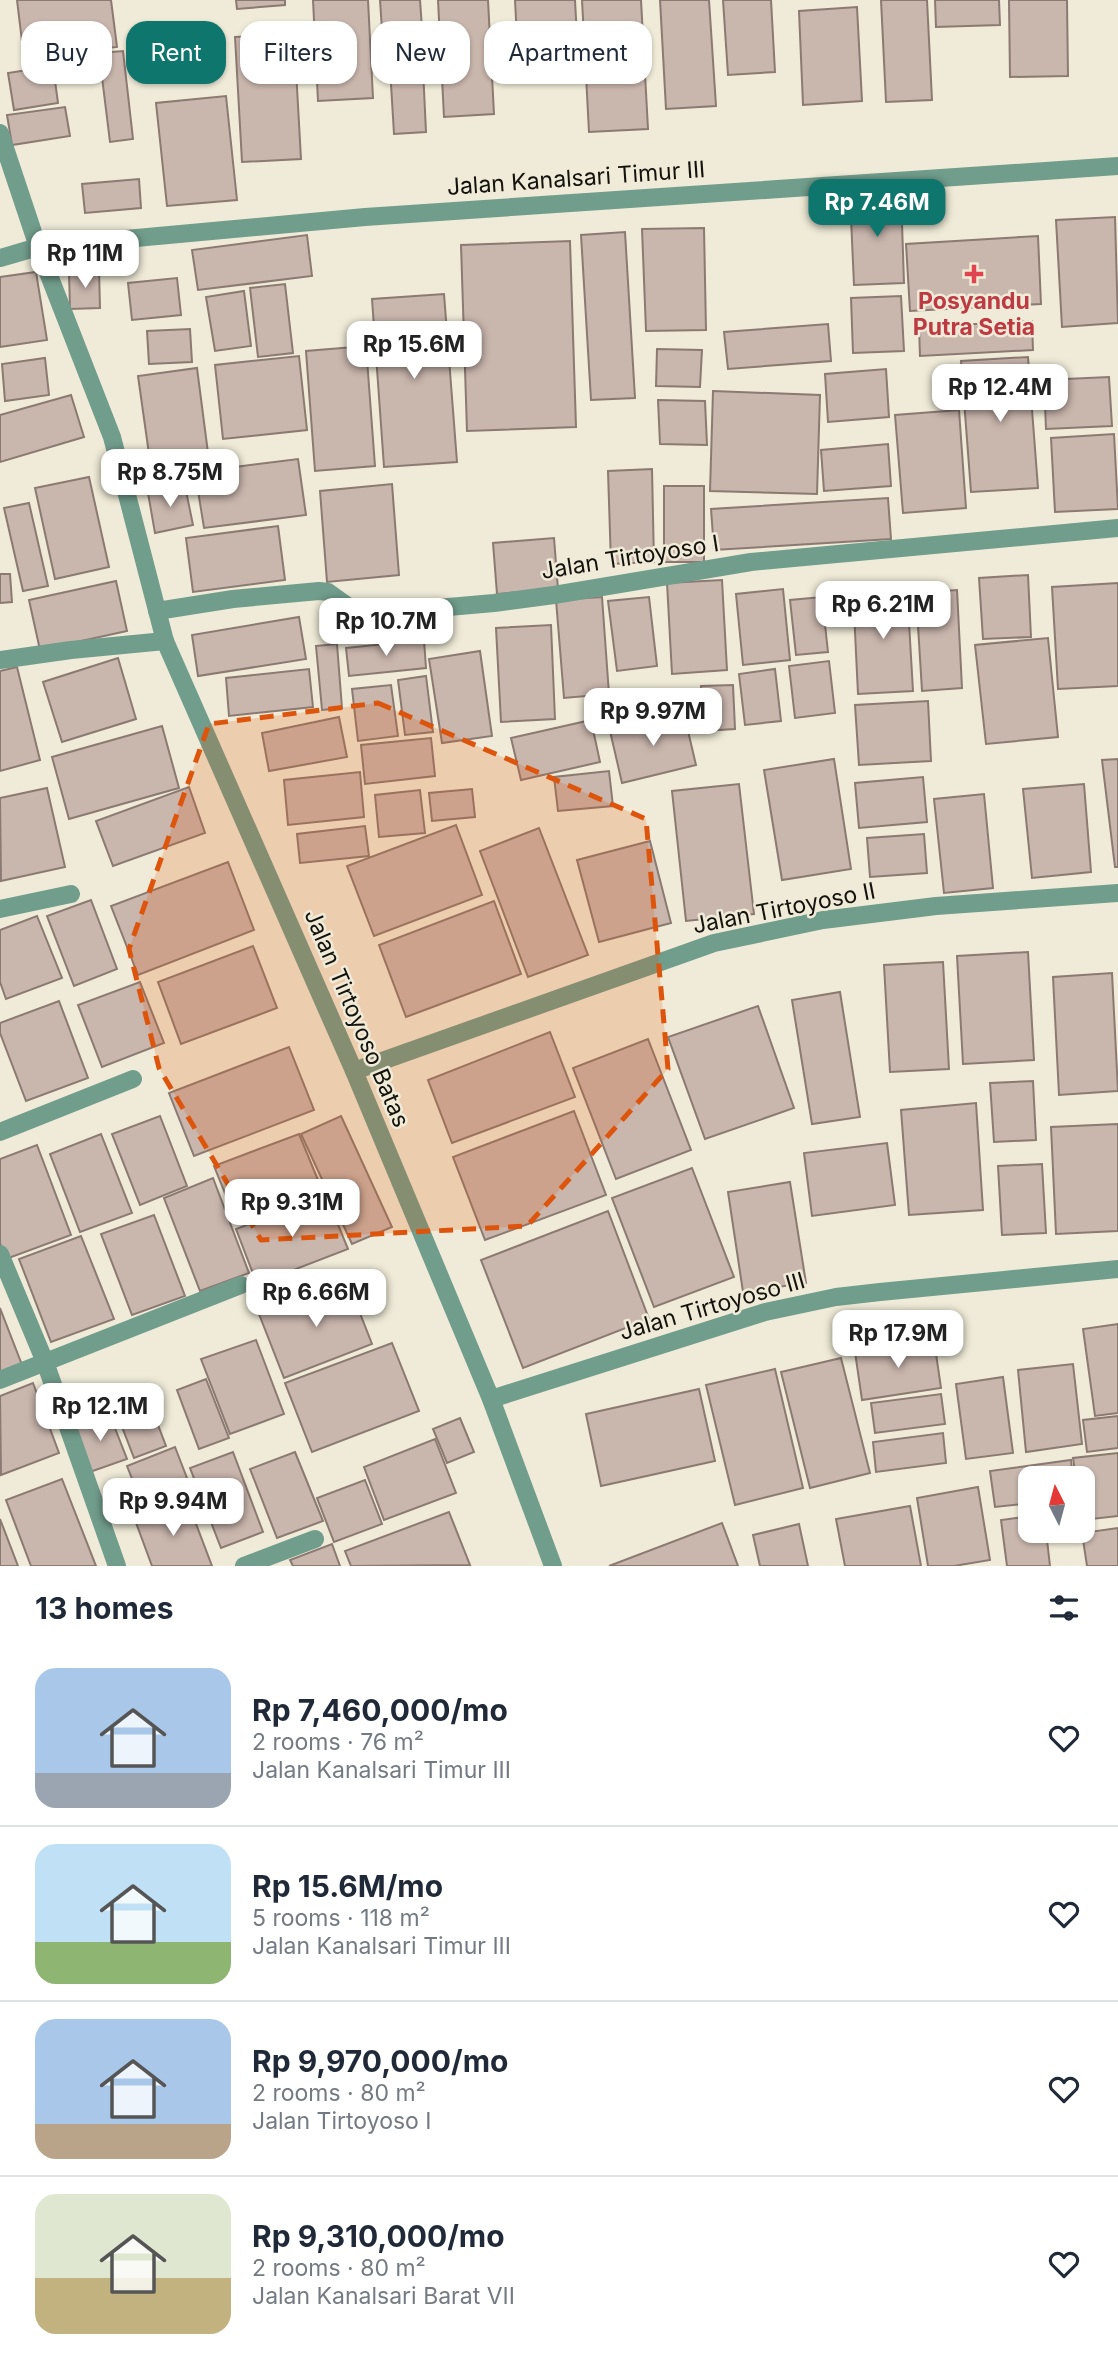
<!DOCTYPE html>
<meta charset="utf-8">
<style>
:root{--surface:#fff;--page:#f2f2f3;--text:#1f2937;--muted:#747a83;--line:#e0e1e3;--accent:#0f766e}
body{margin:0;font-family:Inter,sans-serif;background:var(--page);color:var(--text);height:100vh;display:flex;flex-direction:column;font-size:26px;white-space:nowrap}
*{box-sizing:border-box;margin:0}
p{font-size:23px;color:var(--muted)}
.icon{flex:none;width:38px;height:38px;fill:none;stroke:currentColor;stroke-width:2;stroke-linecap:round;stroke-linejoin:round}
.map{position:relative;height:1566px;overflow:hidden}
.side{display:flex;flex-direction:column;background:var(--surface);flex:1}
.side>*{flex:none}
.guide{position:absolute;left:21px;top:21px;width:700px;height:63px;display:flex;gap:14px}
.needle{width:46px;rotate:354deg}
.controls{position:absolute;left:1018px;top:1466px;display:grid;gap:14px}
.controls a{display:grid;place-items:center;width:77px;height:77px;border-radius:14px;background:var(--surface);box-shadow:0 2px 5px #0004;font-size:35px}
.price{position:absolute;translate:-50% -60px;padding:0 16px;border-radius:14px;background:#fff;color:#222;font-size:23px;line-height:46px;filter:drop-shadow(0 2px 4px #0008)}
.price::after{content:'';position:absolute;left:50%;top:42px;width:21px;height:16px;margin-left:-10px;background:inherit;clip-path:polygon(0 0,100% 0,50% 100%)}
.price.on{background:var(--accent);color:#fff}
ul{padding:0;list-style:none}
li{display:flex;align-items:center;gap:21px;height:175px;padding:0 35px}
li+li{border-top:2px solid var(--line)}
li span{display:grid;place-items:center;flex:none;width:196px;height:140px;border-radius:21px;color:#555}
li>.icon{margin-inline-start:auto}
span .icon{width:84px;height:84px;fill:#fffc;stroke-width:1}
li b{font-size:30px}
h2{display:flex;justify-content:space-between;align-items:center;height:84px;padding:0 35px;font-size:30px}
.tag{padding:0 24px;border-radius:21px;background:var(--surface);box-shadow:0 2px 5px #0004;font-size:24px;line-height:63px}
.tag.on{background:var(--accent);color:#fff}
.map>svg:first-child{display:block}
</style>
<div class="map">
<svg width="1118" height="1566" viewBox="0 0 1118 1566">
<rect width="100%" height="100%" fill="#f0ebd8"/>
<g fill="#c9b6ad" stroke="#8b7a72" stroke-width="2">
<path d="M17 0H111L117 47 24 58Z"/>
<path d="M236 0H285V5L237 9Z"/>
<path d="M313 0H368L373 98 318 101Z"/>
<path d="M380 0H420L422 28 382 30Z"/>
<path d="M438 0H488L494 114 444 117Z"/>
<path d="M515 0H575L579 74 519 77Z"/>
<path d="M582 0H641L648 129 589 132Z"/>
<path d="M660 0H709L716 106 666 109Z"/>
<path d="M723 0H771L775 72 728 75Z"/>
<path d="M881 0H927L932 100 886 102Z"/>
<path d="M935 0H999L1000 25 936 27Z"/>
<path d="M1009 0H1067L1068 76 1010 77Z"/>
<path d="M857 7 862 101 803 105 799 11Z"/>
<path d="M294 34 301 159 242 162 235 37Z"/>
<path d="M422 48 426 132 394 134 389 51Z"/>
<path d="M123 51 133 139 110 142 99 53Z"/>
<path d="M53 66 58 103 14 110 8 73Z"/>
<path d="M226 96 237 200 167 206 156 103Z"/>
<path d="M65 107 70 136 12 145 7 115Z"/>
<path d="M139 179 141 208 85 213 82 184Z"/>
<path d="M901 193 904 283 854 285 850 196Z"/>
<path d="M1115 217 1118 323 1062 327 1056 220Z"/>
<path d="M704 228 706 330 646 331 642 229Z"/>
<path d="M625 232 635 398 591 400 581 235Z"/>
<path d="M307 235 312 276 198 290 192 250Z"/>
<path d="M1038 236 1041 304 910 311 906 244Z"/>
<path d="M570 241 576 427 467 431 461 245Z"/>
<path d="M99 270 100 308 70 309 69 272Z"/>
<path d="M36 272 47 340 0 347V277Z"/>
<path d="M177 278 181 315 132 320 128 283Z"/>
<path d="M285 284 293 353 258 357 250 288Z"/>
<path d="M244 291 251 346 215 351 206 297Z"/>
<path d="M444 294 457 462 384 467 372 299Z"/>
<path d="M901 296 904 351 853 353 851 298Z"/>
<path d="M1032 321 1033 350 920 356 919 327Z"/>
<path d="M828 324 831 361 728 369 724 332Z"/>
<path d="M190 329 192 362 149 364 147 331Z"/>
<path d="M366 346 375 466 315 471 306 351Z"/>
<path d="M657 349 702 350 700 387 656 386Z"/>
<path d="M299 356 307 430 223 439 215 365Z"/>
<path d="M1028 357 1038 488 971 492 961 361Z"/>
<path d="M45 358 49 395 5 401 2 364Z"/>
<path d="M197 368 208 453 150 461 138 376Z"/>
<path d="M886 369 889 417 828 422 825 374Z"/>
<path d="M1109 377 1112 426 1046 429 1044 380Z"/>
<path d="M713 391 820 395 817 494 710 491Z"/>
<path d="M71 395 84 437 0 462V415Z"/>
<path d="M658 400 705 401 707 445 660 444Z"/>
<path d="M959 410 966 508 903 513 895 415Z"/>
<path d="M1114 434 1118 509 1055 512 1051 438Z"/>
<path d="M888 444 891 486 824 491 821 450Z"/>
<path d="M298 459 306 515 204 528 195 472Z"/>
<path d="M652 469 654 562 611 564 608 471Z"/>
<path d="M89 477 109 567 55 579 35 488Z"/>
<path d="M392 484 399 575 327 582 320 491Z"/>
<path d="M185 486 193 525 155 533 148 493Z"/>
<rect x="664" y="486" width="40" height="76"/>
<path d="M888 498 891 539 714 550 711 509Z"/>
<path d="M29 503 48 586 23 591 4 508Z"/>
<path d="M278 526 285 580 193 592 186 538Z"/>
<path d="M554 538 558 589 497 594 493 543Z"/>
<path d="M0 574H10L12 602 0 603Z"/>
<path d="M1028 575 1031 637 983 639 979 578Z"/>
<path d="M722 580 727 670 672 674 667 583Z"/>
<path d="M116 581 127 631 40 650 29 600Z"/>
<path d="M1118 583V686L1058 689 1052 587Z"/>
<path d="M907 588 913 691 858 694 853 591Z"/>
<path d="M783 589 790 660 743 665 736 594Z"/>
<path d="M957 590 962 688 922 691 916 593Z"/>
<path d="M602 597 609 694 564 698 556 600Z"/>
<path d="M649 597 657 666 617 671 608 601Z"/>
<path d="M822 597 828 652 796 655 790 600Z"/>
<path d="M299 617 306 659 198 676 192 635Z"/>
<path d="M551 625 555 719 501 722 496 628Z"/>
<path d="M1048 638 1058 737 986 744 975 645Z"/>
<path d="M424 640 426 668 349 676 346 648Z"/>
<path d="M337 644 342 708 322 710 316 646Z"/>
<path d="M480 651 492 736 442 743 429 659Z"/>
<path d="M118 658 136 719 62 742 43 682Z"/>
<path d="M829 661 835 713 795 718 789 666Z"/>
<path d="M17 667 40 760 0 771V671Z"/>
<path d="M309 669 313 707 229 716 226 678Z"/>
<path d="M775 669 781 721 745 725 739 674Z"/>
<path d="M426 676 433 732 405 735 398 680Z"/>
<path d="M391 685 398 736 358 741 352 689Z"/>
<path d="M733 685 735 729 703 731 701 686Z"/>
<path d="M928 701 931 761 859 765 855 705Z"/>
<path d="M684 714 696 765 622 783 610 731Z"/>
<path d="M339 717 347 757 269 771 262 733Z"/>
<path d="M591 720 600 762 521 780 511 738Z"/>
<path d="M162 726 179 788 69 819 52 757Z"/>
<path d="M431 738 435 776 365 784 361 745Z"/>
<path d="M834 759 851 869 782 880 764 770Z"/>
<path d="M1118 759V867H1115L1102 760Z"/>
<path d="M609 771 613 806 558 811 554 777Z"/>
<path d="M360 772 364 817 288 825 284 780Z"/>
<path d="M923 777 927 822 859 828 855 783Z"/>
<path d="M739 784 754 914 686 921 672 791Z"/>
<path d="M1084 784 1091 872 1032 878 1023 789Z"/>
<path d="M189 787 205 833 113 866 96 821Z"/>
<path d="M47 788 65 867 1 881 0 798Z"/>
<path d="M472 789 475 817 432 821 429 793Z"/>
<path d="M420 790 425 833 379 837 375 795Z"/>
<path d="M984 794 993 888 944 893 934 799Z"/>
<path d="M456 825 482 895 374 936 347 866Z"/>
<path d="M365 826 369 856 300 863 297 834Z"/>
<path d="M539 828 588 955 528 977 480 851Z"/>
<path d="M924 834 927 873 870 877 867 838Z"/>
<path d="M650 841 671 923 599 942 577 860Z"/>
<path d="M228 862 254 930 138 975 111 906Z"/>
<path d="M91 900 117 969 74 986 47 916Z"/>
<path d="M494 901 521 974 406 1017 379 945Z"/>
<path d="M37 916 62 978 6 999 0 982V930Z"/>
<path d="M253 946 277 1008 181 1044 158 982Z"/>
<path d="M1028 952 1034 1060 963 1064 957 956Z"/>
<path d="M943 962 949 1069 890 1072 884 965Z"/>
<path d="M1112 973 1118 1091 1059 1095 1053 977Z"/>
<path d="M140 982 164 1043 102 1067 78 1005Z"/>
<path d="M840 992 860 1117 812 1124 792 1000Z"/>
<path d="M59 1001 88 1078 26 1101 0 1033V1023Z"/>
<path d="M758 1006 794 1108 705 1139 668 1037Z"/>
<path d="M550 1032 575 1097 452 1143 428 1080Z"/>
<path d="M648 1039 691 1150 616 1179 573 1068Z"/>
<path d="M289 1047 314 1110 194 1156 169 1093Z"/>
<path d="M1033 1081 1036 1140 994 1142 990 1083Z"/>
<path d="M976 1103 983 1210 909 1215 901 1110Z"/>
<path d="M574 1111 606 1195 485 1240 453 1157Z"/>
<path d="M160 1116 187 1186 140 1205 112 1134Z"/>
<path d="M341 1116 392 1227 352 1244 301 1134Z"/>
<path d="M1118 1124V1231L1056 1234 1051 1127Z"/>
<path d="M101 1134 132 1213 80 1232 50 1154Z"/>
<path d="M299 1134 318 1180 233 1213 214 1166Z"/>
<path d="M887 1143 895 1205 812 1216 804 1153Z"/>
<path d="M37 1145 71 1235 6 1259 0 1243V1159Z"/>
<path d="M1042 1164 1046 1233 1002 1235 998 1166Z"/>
<path d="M692 1168 734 1277 654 1307 612 1198Z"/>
<path d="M213 1178 249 1273 200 1291 164 1198Z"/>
<path d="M790 1182 806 1283 743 1292 728 1192Z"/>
<path d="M326 1195 348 1249 257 1284 236 1229Z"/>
<path d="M608 1211 649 1319 523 1368 481 1260Z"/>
<path d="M154 1215 185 1296 132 1315 101 1234Z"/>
<path d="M81 1236 114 1319 51 1342 19 1259Z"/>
<path d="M347 1280 372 1344 284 1378 259 1314Z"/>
<path d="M0 1308 22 1365 0 1373Z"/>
<path d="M1118 1324V1413L1095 1416 1083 1329Z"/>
<path d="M256 1340 284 1414 230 1434 201 1359Z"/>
<path d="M934 1340 941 1388 862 1400 855 1352Z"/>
<path d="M392 1343 419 1411 312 1452 285 1383Z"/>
<path d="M841 1358 870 1473 810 1488 781 1372Z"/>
<path d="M1073 1364 1082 1444 1026 1452 1018 1370Z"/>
<path d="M775 1369 803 1488 735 1505 706 1385Z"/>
<path d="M1003 1377 1013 1453 966 1459 956 1384Z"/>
<path d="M206 1379 229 1438 199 1449 177 1390Z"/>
<path d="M33 1383 59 1453 1 1475 0 1396Z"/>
<path d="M143 1386 166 1446 134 1458 111 1398Z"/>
<path d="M699 1389 715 1461 601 1486 586 1414Z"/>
<path d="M941 1394 945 1424 875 1433 871 1403Z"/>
<path d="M109 1413 127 1459 90 1472 73 1427Z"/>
<path d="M1118 1416V1448L1087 1452 1083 1420Z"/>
<path d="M460 1418 474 1452 447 1463 433 1429Z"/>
<path d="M943 1433 946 1463 876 1472 873 1442Z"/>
<path d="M435 1439 456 1493 384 1520 364 1467Z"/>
<path d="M175 1447 192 1491 144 1509 127 1466Z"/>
<path d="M233 1452 263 1532 221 1548 190 1468Z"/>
<path d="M295 1452 323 1521 277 1538 250 1469Z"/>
<path d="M1118 1453V1516L1083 1520V1479H1076L1073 1458Z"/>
<path d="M1071 1460 1073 1479H1031V1503L995 1507 990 1471Z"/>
<path d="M62 1479 96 1566H31L6 1500Z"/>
<path d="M365 1480 382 1524 334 1542 317 1498Z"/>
<path d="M978 1487 990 1560 954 1566H928L917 1498Z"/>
<path d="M187 1500 212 1566H152L135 1520Z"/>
<path d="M910 1506 921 1566H845L836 1519Z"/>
<path d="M449 1512 470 1565 351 1566 345 1551Z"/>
<path d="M1031 1516V1531H1046L1050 1566H1007L1001 1520Z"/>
<path d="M0 1519 18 1566H0Z"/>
<path d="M722 1523 738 1566H609Z"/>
<path d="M799 1524 808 1566H760L753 1535Z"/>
<path d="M1118 1528V1566H1087L1082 1533Z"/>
<path d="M332 1544 340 1566H293L290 1560Z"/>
</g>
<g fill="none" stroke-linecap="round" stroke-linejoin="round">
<g stroke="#719d8c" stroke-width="18">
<path d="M0 133 38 247 112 437 165 641 354 1071 491 1399 553 1566"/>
<path d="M0 258 38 247 365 217 1118 166"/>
<path d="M157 611 233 599 319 591 328 592 349 607 361 611 391 612 494 603 554 595 751 562 1118 528"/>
<path d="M0 660 71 650 165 641"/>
<path d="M0 909 71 894"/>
<path d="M354 1071 714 943 823 920 936 906 1118 893"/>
<path d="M0 1132 133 1079"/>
<path d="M0 1254 45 1362 117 1566"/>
<path d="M0 1380 241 1285"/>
<path d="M491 1399 765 1312 836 1297 880 1292 1118 1269"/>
<path d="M244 1566 315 1539"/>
</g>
</g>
<path fill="#dd550c" fill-opacity="0.2" stroke="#dd550c" stroke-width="5" stroke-dasharray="14 9" stroke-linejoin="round" d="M378 703 646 819 668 1069 527 1226 261 1240 159 1068 129 949 209 724Z"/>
<path fill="#e0444e" stroke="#f0ebd8" stroke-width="2.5" d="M970.5 263.5h7v7h7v7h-7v7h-7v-7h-7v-7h7z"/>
<g text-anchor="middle" stroke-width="5" stroke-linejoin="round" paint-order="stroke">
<g font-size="23" fill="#14120c" stroke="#f0ebd8">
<text transform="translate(576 178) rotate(-4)" y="8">Jalan Kanalsari Timur III</text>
<text transform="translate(630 557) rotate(-9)" y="8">Jalan Tirtoyoso I</text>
<text transform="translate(784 908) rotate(-11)" y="8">Jalan Tirtoyoso II</text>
<text transform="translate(357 1018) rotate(67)" y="8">Jalan Tirtoyoso Batas</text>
<text transform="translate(712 1306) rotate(-16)" y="8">Jalan Tirtoyoso III</text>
</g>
<g font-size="23" font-weight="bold" fill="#be3a42" stroke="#f0ebd8">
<text x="974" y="309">Posyandu<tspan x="974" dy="26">Putra Setia</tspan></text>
</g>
</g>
</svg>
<div class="controls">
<a><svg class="needle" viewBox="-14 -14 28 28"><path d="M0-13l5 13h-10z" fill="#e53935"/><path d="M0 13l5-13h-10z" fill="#747a83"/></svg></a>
</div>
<b class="price on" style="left:877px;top:239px">Rp 7.46M</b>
<b class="price" style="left:85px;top:290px">Rp 11M</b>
<b class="price" style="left:414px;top:381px">Rp 15.6M</b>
<b class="price" style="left:1000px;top:424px">Rp 12.4M</b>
<b class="price" style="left:170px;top:509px">Rp 8.75M</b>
<b class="price" style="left:883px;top:641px">Rp 6.21M</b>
<b class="price" style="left:386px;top:658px">Rp 10.7M</b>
<b class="price" style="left:653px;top:748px">Rp 9.97M</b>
<b class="price" style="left:292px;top:1239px">Rp 9.31M</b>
<b class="price" style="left:316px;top:1329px">Rp 6.66M</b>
<b class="price" style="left:898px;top:1370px">Rp 17.9M</b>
<b class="price" style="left:100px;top:1443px">Rp 12.1M</b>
<b class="price" style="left:173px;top:1538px">Rp 9.94M</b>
<div class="guide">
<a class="tag">Buy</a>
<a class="tag on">Rent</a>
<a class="tag">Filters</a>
<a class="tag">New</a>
<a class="tag">Apartment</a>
</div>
</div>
<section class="side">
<h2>13 homes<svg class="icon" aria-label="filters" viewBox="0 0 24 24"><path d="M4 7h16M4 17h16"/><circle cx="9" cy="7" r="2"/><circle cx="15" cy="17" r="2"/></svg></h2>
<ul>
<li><span style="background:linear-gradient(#a9c7e8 75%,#9aa5b1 0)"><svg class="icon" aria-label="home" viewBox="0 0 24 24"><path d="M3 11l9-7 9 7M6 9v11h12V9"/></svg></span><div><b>Rp 7,460,000/mo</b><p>2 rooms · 76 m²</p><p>Jalan Kanalsari Timur III</p></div><svg class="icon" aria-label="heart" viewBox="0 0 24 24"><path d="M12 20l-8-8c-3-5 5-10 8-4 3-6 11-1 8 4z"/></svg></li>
<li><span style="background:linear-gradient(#bfe0f5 70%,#8fb573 0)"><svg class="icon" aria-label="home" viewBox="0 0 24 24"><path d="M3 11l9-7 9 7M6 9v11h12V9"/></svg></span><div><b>Rp 15.6M/mo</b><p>5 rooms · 118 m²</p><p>Jalan Kanalsari Timur III</p></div><svg class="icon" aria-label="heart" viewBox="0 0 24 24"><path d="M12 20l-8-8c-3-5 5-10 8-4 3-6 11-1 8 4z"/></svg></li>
<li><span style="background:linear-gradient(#a9c7e8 75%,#b9a48a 0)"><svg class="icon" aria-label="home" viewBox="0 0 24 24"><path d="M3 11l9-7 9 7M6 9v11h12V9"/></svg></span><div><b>Rp 9,970,000/mo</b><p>2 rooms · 80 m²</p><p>Jalan Tirtoyoso I</p></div><svg class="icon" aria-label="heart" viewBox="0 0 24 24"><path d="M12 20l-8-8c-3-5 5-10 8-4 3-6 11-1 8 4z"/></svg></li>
<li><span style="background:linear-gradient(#dfe7d0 60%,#c2b280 0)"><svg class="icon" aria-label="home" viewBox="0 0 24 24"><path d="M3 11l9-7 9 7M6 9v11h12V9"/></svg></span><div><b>Rp 9,310,000/mo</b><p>2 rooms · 80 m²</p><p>Jalan Kanalsari Barat VII</p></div><svg class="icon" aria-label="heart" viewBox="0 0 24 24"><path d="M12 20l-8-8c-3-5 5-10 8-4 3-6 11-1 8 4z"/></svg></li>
</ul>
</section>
